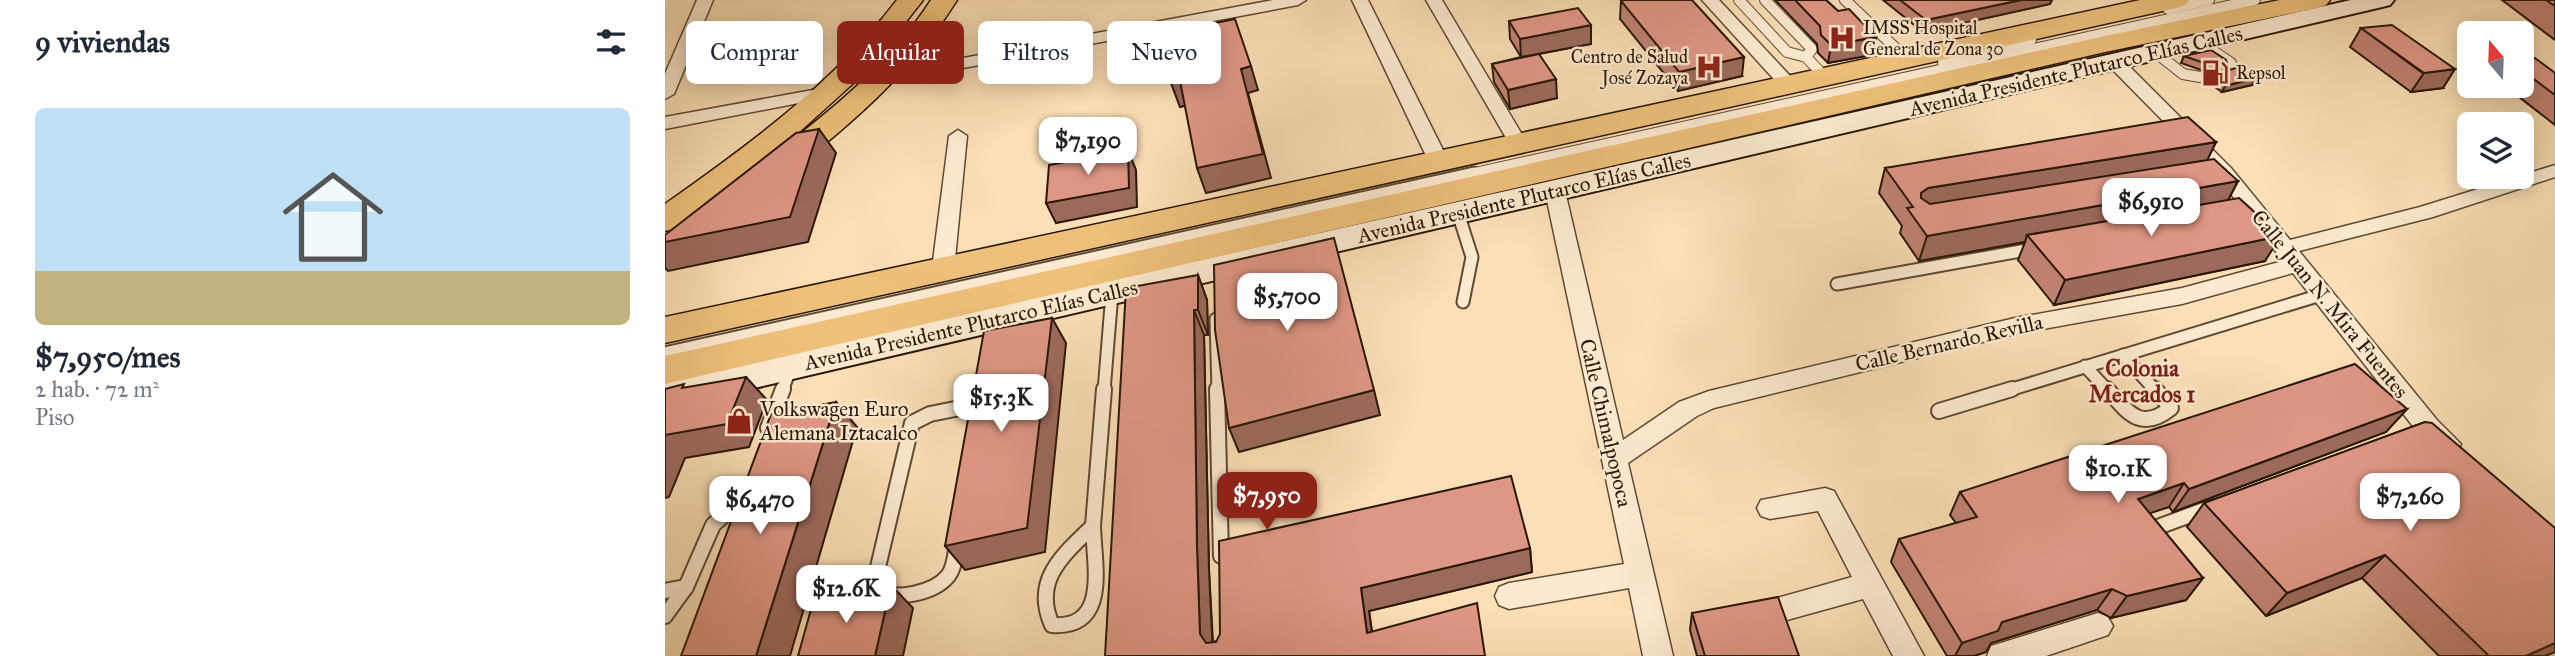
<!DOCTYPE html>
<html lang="es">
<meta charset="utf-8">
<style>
:root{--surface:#fff;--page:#f2f2f3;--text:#1f2937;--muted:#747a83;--accent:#8f2418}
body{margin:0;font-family:"IM FELL Great Primer",serif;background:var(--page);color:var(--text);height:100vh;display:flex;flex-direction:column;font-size:26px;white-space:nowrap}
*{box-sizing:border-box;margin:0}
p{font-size:23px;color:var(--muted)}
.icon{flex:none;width:38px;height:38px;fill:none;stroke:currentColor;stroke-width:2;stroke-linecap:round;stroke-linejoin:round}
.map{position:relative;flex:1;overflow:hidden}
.details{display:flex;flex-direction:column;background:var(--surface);width:665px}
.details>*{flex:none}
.banner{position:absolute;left:21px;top:21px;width:665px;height:63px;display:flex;gap:14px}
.needle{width:46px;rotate:341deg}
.buttons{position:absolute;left:1792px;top:21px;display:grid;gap:14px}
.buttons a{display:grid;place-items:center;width:77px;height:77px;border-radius:10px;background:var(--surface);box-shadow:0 4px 18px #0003;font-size:35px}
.price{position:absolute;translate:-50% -60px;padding:0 16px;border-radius:14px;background:#fff;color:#222;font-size:23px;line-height:46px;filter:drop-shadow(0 2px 4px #0008)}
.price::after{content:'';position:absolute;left:50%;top:42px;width:21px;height:16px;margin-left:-10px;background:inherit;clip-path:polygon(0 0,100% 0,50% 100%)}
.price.current{background:var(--accent);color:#fff}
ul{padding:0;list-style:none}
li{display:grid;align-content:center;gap:14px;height:371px;padding:0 35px}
li span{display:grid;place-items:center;height:217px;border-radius:10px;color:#555}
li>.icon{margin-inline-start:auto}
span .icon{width:126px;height:126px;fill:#fffc;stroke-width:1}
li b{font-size:30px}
h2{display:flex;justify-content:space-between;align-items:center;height:84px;padding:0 35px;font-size:30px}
.tag{padding:0 24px;border-radius:10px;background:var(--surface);box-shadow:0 4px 18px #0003;font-size:24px;line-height:63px}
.tag.current{background:var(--accent);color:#fff}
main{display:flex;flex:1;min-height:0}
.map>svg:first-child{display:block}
</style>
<main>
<section class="details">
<h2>9 viviendas<svg class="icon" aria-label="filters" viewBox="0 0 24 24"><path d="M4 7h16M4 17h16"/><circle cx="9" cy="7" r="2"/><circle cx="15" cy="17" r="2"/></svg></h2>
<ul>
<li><span style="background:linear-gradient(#bfe0f5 75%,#c2b280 0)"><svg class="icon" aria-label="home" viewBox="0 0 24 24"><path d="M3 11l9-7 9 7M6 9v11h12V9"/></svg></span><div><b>$7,950/mes</b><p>2 hab. · 72 m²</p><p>Piso</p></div></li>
</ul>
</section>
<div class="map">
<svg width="1890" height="656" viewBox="0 0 1890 656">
<rect width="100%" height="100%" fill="#fbdfb6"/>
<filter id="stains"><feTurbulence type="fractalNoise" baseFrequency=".00286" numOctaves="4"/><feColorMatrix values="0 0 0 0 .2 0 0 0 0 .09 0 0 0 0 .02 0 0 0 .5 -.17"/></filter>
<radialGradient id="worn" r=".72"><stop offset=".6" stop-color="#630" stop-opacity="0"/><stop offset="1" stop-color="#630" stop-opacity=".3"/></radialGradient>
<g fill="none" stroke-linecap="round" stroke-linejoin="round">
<g stroke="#5e4934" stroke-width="12">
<g id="lane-far2">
<path d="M1074 0 1122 52 1141 57 1158 75"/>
<path d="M1100 0 1147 49 1141 57"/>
<path d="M1180 0 1241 58"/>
<path d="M1503 9 1544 0"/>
<path d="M1535 42 1566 63 1565 70"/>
<path d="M1490 52 1518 74 1535 77"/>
<path d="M1278 63 1366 40"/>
<path d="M801 175 1590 0"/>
</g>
</g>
<g stroke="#5e4934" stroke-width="15">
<g id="lane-far1">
<path d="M793 213 807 257 798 302"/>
<path d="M1172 284 1372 248"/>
<path d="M551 319 553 391"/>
<path d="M0 353 809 173"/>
<path d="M1458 355 1491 391"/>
<path d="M1420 366 1443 391"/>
<path d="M117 391 126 367"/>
<path d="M439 391 447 293"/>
<path d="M1341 391 1659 294"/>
</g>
</g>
<g stroke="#5e4934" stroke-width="18">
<g id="lane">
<path d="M552 389 556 556"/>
<path d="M1442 389C1462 411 1475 433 1506 408L1490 389"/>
<path d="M1274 411 1347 389"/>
<path d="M103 428 118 389"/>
<path d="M428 526C429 565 445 629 387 625 367 580 398 555 428 526Z"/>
<path d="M428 526 439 389"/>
<path d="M1482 531 1547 507"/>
<path d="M292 544C290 554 290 567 283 576 268 594 231 600 210 592L209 584 247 423 265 414 315 404"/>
<path d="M0 591 21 587 48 525 73 502"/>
<path d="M0 616 21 587"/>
</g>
</g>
<g stroke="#5e4934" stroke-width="3">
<g id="street">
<path d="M32 0H48L9 94 0 99V74Z"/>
<path d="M608 0H641L633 5 218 83 209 78 218 73Z"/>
<path d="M687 0H703L783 160 780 164 773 166 763 160Z"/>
<path d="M761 0H777L862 143 860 147H846L844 143Z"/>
<path d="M1037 0H1054L1128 79 1131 83 1128 87H1116Z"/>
<path d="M1450 57 1456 58 1566 168 1625 240 1755 207 1890 165V177L1768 217 1634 251 1772 420 1796 444 1792 451C1775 457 1766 444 1754 434L1628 273 1517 304 1350 334 1049 408 1032 416 963 463 1008 656H978L964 588 844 609 834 605 830 596 834 587 844 583 959 564 880 191 883 187 890 185 900 191 958 440 1014 402 1044 391 1350 318 1517 288 1618 261 1552 176 1444 66 1441 62 1444 58Z"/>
<path d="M164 87 173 92 170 96 0 129V117Z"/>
<path d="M293 130 302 136 289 269 286 274H270L267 269 284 136Z"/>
<path d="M1160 488 1169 491 1259 656H1228L1198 599 1122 620 1112 616 1108 607 1112 598 1187 577 1153 511 1105 519 1096 516 1092 508 1096 500Z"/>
<path d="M1433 613 1443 617 1448 626 1443 635 1381 656H1322L1326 646Z"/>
</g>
</g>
<g stroke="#291708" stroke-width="4">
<path id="secondary" d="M1686 0H1729L1725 5 1717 7 0 409V381Z"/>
</g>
<g stroke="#291708" stroke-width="3">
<g id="primary">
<path d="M232 0H258L203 70 111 153C169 108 226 62 266 0H292C249 69 192 119 129 169L118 171 107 169 102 162 107 155 12 228 0 231V204C85 144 168 84 232 0Z"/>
<path d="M1475 0H1524L1520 5 1511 8 0 343V317Z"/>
<path d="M1615 0H1665L1661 5 1652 8 1440 52 0 384V356L1440 36Z"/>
</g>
</g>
<use href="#lane-far2" stroke="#fcead0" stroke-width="10"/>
<use href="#lane-far1" stroke="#fcead0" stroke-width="11"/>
<use href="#lane" stroke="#fcead0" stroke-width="14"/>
<use href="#street" fill="#fcead0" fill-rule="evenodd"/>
<use href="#secondary" fill="#fcead0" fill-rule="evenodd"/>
<use href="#primary" fill="#eec07b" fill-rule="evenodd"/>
</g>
<g fill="#c08272" stroke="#291708" stroke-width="2">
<path d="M1110 0H1161L1173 11 1211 37 1207 55 1163 63 1153 53 1152 44Z"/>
<path d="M1218 0H1387L1385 4 1258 32Z"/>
<path d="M1837 0H1890V40Z"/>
<path d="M956 1 1077 76 1013 91 955 19Z"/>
<path d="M844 21 926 25V44L874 54 892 98 845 109 829 82 827 64 856 57 845 39Z"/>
<path d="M1696 28 1778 88 1746 92 1685 47Z"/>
<path d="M1519 56 1564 70 1587 85 1557 92 1541 81 1539 71 1516 63Z"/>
<path d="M1857 59 1890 73V125L1840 86H1857Z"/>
<path d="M1551 142 1542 160 1573 181 1563 200 1600 261 1389 305 1353 260 1360 242 1254 261 1235 233 1237 226 1214 193 1220 168Z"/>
<path d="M533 275 542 300 543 335H539L544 570 548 642 865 548 867 572 704 611 707 632 821 656H440Z"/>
<path d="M1742 409 1721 432 1508 512 1504 507 1484 513 1538 578 1521 600 1446 618 1432 610 1326 643 1321 652 1309 656H1282L1226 562 1234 539 1291 523 1285 515 1295 492Z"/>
<path d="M1760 422 1890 652 1880 656H1774L1697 578 1601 616 1522 527 1539 503Z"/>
<path d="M1027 613 1134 656H1032L1025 630Z"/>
</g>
<g fill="#9c6a5d" stroke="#291708" stroke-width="2">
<path d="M1356 0H1387L1385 4 1258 32 1261 20Z"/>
<path d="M926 25V44L856 57 855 39Z"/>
<path d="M1211 37 1207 55 1163 63 1166 45Z"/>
<path d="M1079 57 1077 76 1013 91 1014 72Z"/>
<path d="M586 66 593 90 583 93 606 178 541 193 532 168 576 69Z"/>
<path d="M1790 69 1778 88 1746 92 1759 73Z"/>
<path d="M1590 78 1587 85 1557 92 1560 86Z"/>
<path d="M891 79 892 98 845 109 843 90Z"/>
<path d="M515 81 524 105 515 107 506 83Z"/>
<path d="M154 129 171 153 143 242 3 271 0 268V242Z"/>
<path d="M1551 142 1539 167 1256 213V193L1263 188Z"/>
<path d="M463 150 471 170 472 207 391 223 381 203Z"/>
<path d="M1573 181 1560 206 1362 235 1360 242 1254 261 1262 236Z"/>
<path d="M1616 236 1600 261 1389 305 1400 280Z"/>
<path d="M533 275 542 300 543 335 533 310Z"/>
<path d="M529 310 539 335 544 570 548 656 535 634 532 547Z"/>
<path d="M387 318 401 343 380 552 300 570 280 546Z"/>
<path d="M81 377 102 400 84 447 20 458 4 497 0 498V435Z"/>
<path d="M709 390 715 415 574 452 564 428Z"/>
<path d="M171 402 192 427 125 656H91Z"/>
<path d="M1742 409 1721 432 1508 512 1524 489Z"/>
<path d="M1519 483 1504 507 1458 522 1473 499Z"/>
<path d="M865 548 867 572 704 611 710 655 702 633 696 588Z"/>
<path d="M1720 555 1697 578 1601 616 1622 593Z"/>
<path d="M1538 578 1521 600 1446 618 1462 596Z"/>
<path d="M226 585 248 608 238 656H210Z"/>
<path d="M1447 589 1432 610 1326 643 1321 652 1309 656H1290L1297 643 1337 622Z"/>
<path d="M1890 643V652L1880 656H1861Z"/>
</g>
<g fill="#df9785" stroke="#291708" stroke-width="2">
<path d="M959 0H1027L1079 57 1014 72 956 1Z"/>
<path d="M1130 0H1161L1173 11 1184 9 1211 37 1166 45 1156 35 1155 26Z"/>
<path d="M1235 0H1356L1261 20Z"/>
<path d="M1881 0H1890V6Z"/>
<path d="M913 8 926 25 855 39 844 21Z"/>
<path d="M570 19 586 66 576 69 598 154 532 168 515 81 506 83 495 34Z"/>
<path d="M1727 25 1790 69 1759 73 1696 28Z"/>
<path d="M1546 50 1561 60 1564 70 1574 67 1590 78 1560 86 1544 74 1542 64 1519 56Z"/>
<path d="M874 54 891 79 843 90 827 64Z"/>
<path d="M1870 58 1890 73V95L1857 70V59Z"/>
<path d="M1523 117 1551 142 1263 188 1256 193V198L1265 204 1549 159 1573 181 1262 236 1242 208 1248 207 1220 168Z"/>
<path d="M154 129 125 217 0 242V235L131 133Z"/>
<path d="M463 150 464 188 381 203 384 165Z"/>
<path d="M1574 198 1616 236 1400 280 1362 235Z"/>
<path d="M669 238 709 390 564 428 550 330 549 265Z"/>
<path d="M533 275V310H529L532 547 535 634 541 643 551 642 555 634 554 541 846 476 865 548 696 588 702 633 812 603 820 656H440L461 288Z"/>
<path d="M387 318 362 528 280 546 319 331Z"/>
<path d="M1690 364 1742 409 1524 489 1519 483 1473 499 1538 578 1462 596 1447 589 1337 622 1333 631 1297 643 1234 539 1312 517 1295 492Z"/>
<path d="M81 377 62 424 0 435V389L19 384 17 388Z"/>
<path d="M171 402 91 656H16L106 414Z"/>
<path d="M1760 422 1767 423 1890 528V643L1861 656H1824L1720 555 1622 593 1539 503Z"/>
<path d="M226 585 210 656H133L148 602Z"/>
<path d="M1113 597 1134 656H1040L1027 613Z"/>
</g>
<defs>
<g id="hospital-bare" transform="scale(2.1)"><path d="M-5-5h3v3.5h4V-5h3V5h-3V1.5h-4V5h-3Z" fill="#8f2418" stroke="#fcead0" stroke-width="2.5" paint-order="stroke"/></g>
<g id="fuel-bare" transform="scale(2.1)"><path d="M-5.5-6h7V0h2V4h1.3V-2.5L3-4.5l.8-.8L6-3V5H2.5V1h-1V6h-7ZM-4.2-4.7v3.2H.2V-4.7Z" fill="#8f2418" stroke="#fcead0" stroke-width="2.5" paint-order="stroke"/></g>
<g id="shop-bare" transform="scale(2.1)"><path d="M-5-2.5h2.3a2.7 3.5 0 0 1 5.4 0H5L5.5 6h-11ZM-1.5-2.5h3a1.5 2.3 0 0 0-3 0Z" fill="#8f2418" stroke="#fcead0" stroke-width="2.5" paint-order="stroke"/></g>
</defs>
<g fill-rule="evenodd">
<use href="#hospital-bare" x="1177" y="38"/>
<use href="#hospital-bare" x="1044" y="67"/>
<use href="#fuel-bare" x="1550" y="73"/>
<use href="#shop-bare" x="74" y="421"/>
</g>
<g text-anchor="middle" stroke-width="5" stroke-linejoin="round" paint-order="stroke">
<g font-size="18" fill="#291708" stroke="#fcead0" text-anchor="start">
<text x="1198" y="34">IMSS Hospital<tspan x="1198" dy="21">General de Zona 30</tspan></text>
<text x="1023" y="63" text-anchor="end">Centro de Salud<tspan x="1023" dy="21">José Zozaya</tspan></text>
<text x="1571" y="79">Repsol</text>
</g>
<g font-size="21" fill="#291708" stroke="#fcead0">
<text transform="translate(1411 71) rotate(-13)" y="7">Avenida Presidente Plutarco Elías Calles</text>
<text transform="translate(859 198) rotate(-13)" y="7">Avenida Presidente Plutarco Elías Calles</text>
<text transform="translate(1665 304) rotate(51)" y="7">Calle Juan N. Mira Fuentes</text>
<text transform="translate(306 325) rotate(-13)" y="7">Avenida Presidente Plutarco Elías Calles</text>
<text transform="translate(1284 343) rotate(-13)" y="7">Calle Bernardo Revilla</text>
<text transform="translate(941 423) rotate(77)" y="7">Calle Chimalpopoca</text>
</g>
<g font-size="21" fill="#291708" stroke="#fcead0" text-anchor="start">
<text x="95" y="416">Volkswagen Euro<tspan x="95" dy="24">Alemana Iztacalco</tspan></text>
</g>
<g font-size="23" font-weight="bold" fill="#7a1f14" stroke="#fcead0">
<text x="1477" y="376">Colonia<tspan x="1477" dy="26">Mercados 1</tspan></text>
</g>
</g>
<rect width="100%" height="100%" filter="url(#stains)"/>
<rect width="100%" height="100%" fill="url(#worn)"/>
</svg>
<div class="buttons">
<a><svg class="needle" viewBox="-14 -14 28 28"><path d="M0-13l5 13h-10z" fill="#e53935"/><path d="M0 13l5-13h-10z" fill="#747a83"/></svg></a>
<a><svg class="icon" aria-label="layers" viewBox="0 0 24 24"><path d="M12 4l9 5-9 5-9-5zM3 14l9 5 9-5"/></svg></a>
</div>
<b class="price" style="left:423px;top:177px">$7,190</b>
<b class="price" style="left:1486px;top:238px">$6,910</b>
<b class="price" style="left:622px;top:333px">$5,700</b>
<b class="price" style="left:336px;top:434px">$15.3K</b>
<b class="price" style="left:1453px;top:505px">$10.1K</b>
<b class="price current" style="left:602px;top:532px">$7,950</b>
<b class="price" style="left:1745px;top:533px">$7,260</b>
<b class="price" style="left:95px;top:536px">$6,470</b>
<b class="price" style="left:181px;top:625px">$12.6K</b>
<div class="banner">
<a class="tag">Comprar</a>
<a class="tag current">Alquilar</a>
<a class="tag">Filtros</a>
<a class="tag">Nuevo</a>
</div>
</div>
</main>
